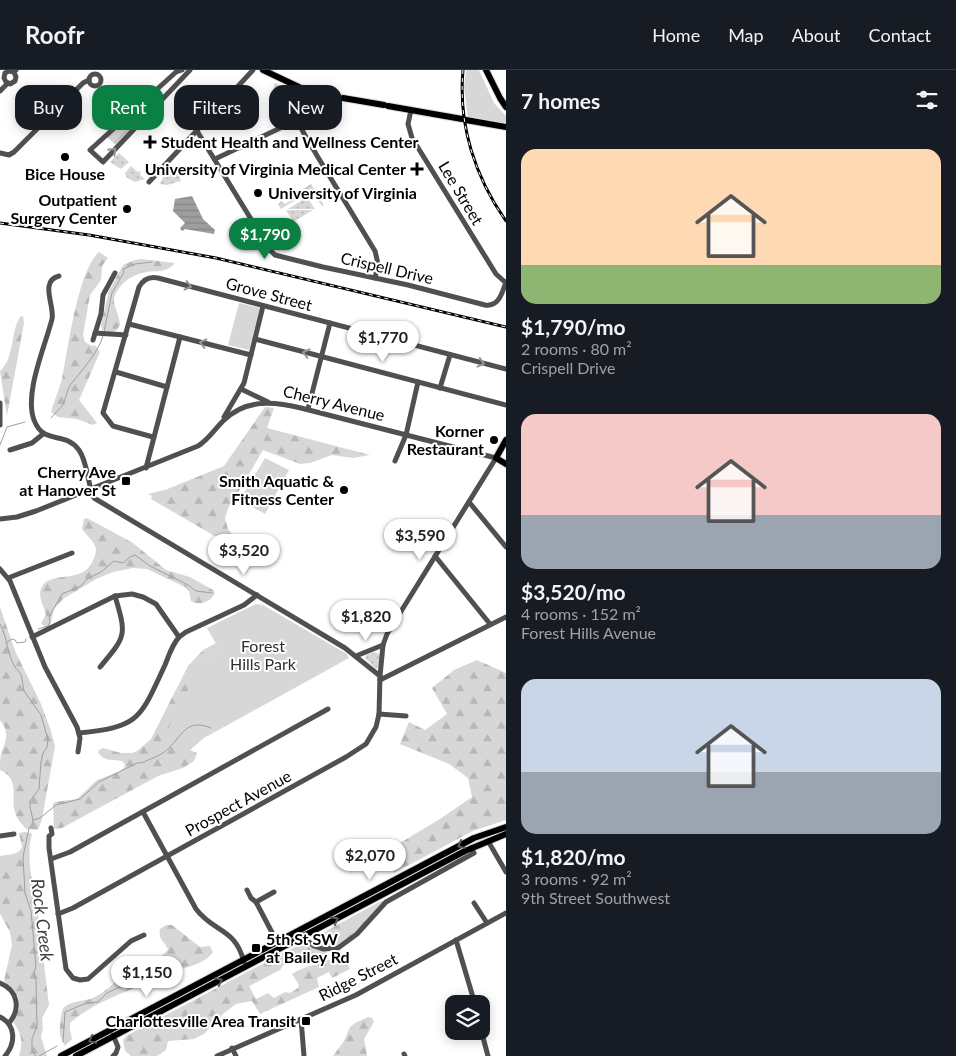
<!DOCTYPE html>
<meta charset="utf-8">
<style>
:root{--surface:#171b24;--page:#242831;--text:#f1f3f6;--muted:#9ea1a6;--line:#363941;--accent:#0b8043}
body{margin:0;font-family:Lato,sans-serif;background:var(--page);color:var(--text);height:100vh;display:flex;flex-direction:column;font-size:19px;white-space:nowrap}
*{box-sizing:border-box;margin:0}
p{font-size:16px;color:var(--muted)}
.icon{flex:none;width:28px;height:28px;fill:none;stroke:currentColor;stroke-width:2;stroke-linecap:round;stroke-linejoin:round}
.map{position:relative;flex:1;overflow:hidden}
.drawer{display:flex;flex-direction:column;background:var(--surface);width:450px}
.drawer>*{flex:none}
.banner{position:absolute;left:15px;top:15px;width:415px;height:45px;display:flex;gap:10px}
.tools{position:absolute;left:445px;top:925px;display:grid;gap:10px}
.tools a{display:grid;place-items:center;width:45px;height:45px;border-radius:10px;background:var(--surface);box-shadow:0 2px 12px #0003;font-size:25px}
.price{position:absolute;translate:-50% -42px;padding:0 11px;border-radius:18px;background:#fff;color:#222;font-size:16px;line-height:32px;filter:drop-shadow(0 1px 2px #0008)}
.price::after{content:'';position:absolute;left:50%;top:30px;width:15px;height:11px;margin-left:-8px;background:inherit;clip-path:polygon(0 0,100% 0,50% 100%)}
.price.on{background:var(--accent);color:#fff}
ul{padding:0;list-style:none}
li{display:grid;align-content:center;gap:10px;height:265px;padding:0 15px}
li span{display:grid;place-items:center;height:155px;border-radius:15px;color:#555}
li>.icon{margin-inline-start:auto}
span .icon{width:90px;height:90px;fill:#fffc;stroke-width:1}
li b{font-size:21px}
h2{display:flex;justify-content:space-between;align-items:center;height:60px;padding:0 15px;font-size:21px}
.tag{padding:0 18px;border-radius:15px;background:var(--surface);box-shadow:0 2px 12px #0003;font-size:18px;line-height:45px}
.tag.on{background:var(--accent);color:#fff}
header{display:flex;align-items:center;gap:30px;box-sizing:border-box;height:70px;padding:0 25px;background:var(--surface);border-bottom:1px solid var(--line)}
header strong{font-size:24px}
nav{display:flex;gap:28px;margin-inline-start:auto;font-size:18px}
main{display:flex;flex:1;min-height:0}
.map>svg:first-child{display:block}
</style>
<header>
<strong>Roofr</strong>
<nav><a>Home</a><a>Map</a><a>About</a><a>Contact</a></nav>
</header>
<main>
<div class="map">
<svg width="506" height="986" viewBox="0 0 506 986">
<defs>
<pattern id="grass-dots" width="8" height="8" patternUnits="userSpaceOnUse" patternTransform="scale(1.25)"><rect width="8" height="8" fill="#d7d7d7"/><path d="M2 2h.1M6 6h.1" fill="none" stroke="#b7b7b7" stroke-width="1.8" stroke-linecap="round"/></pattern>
<pattern id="forest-firs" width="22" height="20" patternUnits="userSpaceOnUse" patternTransform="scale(1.25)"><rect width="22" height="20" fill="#d7d7d7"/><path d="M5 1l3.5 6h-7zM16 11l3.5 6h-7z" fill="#b7b7b7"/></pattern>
<pattern id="garden-furrows" width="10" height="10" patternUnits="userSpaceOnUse" patternTransform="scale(1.25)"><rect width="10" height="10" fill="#d7d7d7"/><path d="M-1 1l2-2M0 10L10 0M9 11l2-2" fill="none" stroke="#b7b7b7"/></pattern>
<pattern id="water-rules" width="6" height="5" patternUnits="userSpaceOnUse" patternTransform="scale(1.25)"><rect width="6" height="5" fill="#9e9e9e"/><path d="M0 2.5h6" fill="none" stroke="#868686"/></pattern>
</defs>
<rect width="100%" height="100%" fill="#fff"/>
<g fill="url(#grass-dots)">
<path d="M275 13 289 19 285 28H278L272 23Z"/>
<path d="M119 83 129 92 121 99 110 92Z"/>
<path d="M131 96 138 102 139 101 141 103 140 105 145 109 135 112 126 107 125 103Z"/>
<path d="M173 98 179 104 181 111 167 115 160 114 165 103Z"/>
<path d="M307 127 315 139H288Z"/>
<path d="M286 140H313L293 152Z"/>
<path d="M375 582 380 585 378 597 376 599 365 588 366 585Z"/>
</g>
<g fill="url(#forest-firs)">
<path d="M99 182 108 188 102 196 101 210 90 225 83 265 85 272 90 275 96 276 100 282 79 330 97 353 93 355 77 349 58 347 51 342C54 331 59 320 62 309 68 279 78 200 99 182Z"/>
<path d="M141 189 175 193C164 205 156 199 142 203 130 206 117 216 114 229 113 236 120 246 120 255L116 261 111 262 102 260 101 255 109 221 123 195 135 190Z"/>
<path d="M23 246 24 253 7 346 0 301C15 288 10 263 20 247Z"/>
<path d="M265 337 274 338 267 358 370 385 353 388 332 385 310 393 300 394 263 380 241 418 230 434 225 448 228 459 232 464 247 472V482L244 483 151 429 152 426 148 424 165 420 224 396Z"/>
<path d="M87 448 133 473 166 500 190 507 213 520 215 523C211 532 199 536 191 531L189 521 185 517 147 499 133 498 113 502 96 509 63 529 54 539 50 556H44L41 553 46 545C44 536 38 528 41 519 50 498 84 517 94 488 96 484 97 478 94 474 91 468 85 464 82 459L84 449Z"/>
<path d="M0 537 15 581 41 634 50 658 55 676 42 749 38 760 26 759C22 754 16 748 15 742 10 728 21 709 0 700 0 695 0 689 1 684 5 671 11 664 0 650Z"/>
<path d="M216 573 219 579 202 592 190 680 197 683 194 691 183 698 158 706 62 758 54 759 53 734 55 732 77 729 97 710 118 702 124 698 125 694 122 691C113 689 105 692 98 683L99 680 103 678 121 683H132L137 681 151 669 188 596 203 580Z"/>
<path d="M477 590 506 603V750L473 761 394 803 389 794 395 776 440 749 472 727 468 708 449 694 400 674 409 652 425 660 447 644 432 618 454 600Z"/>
<path d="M24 762 31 763 32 765C27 778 30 807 35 821L49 935 42 948 43 958 41 967 47 986H19C23 972 22 964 13 952 23 933 21 924 4 911L12 875 10 862 0 844V786C8 784 18 786 22 777L19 763Z"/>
<path d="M381 831H384C369 850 351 879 324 877 317 876 315 875 313 868Z"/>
<path d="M166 855H172L200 877 210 876 213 882C205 894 189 896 177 901 172 902 168 906 163 907 133 919 93 932 70 953V960L72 969 65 976C64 973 61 969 60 965 59 961 61 942 63 939 69 930 86 932 95 927 113 918 124 900 141 891 151 885 158 894 168 879 164 871 158 869 160 859Z"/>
<path d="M304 872 318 879 327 881 326 885C311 882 289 885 280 900L249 916 256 929 268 923 274 928 285 922 290 923 298 918 299 915 292 904C304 896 318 895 331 889L333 880 338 879 350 899 332 908 329 902 317 908 319 917 260 944 252 931 236 934 224 943 204 964 194 969 168 971 166 980 157 986H131L125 981 123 970 126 966Z"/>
<path d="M368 947 372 948 374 952 364 969 367 986H333L344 971 350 957 355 953Z"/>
</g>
<g fill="#d7d7d7">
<path d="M466 0H479L494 33 506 46V55L468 48 464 17Z"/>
<path d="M239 233 260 238 249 280 228 275Z"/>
<path d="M265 388 289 400 265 444 240 430Z"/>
<path d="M256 534 263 535 347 584 349 588 204 668 182 687 168 659 202 592 219 579 207 558Z"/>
</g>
<g fill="url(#garden-furrows)">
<path d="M143 35 148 40 116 75 107 67Z"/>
<path d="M311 114 324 135 322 136 311 120 281 139 278 134 282 131 285 134 304 122 303 119Z"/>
</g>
<path fill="url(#water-rules)" d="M192 126 203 149 215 160 214 164 185 159 182 161 180 158 185 153 173 141 175 129Z"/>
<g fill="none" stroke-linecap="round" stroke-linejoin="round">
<g stroke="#9e9e9e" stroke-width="1">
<path d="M104 262 112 223 124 202 123 199 135 194 152 192"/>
<path d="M51 348C54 344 59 340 62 336 66 330 66 321 71 314 82 300 98 283 103 266"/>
<path d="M0 375 7 357 25 352"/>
<path d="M0 554C9 569 6 591 21 604L24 621 41 645 48 670 47 677 43 683 41 692 39 719 30 731V737L33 750 32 755 29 758 23 787 25 823 31 841 36 896 34 903 36 910 37 956 32 969V980L36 986"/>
<path d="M38 559 48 556 50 552 49 547 62 524 81 516 87 509 101 502 114 491 123 493 130 487 135 485 150 496 188 515 196 521 212 523"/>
<path d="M6 573 12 569 15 570 17 573 25 572 26 569"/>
<path d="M33 750 40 748 56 735 80 729 99 712 137 693C142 693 144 692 148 690 156 687 163 684 169 678 183 664 187 648 211 658"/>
<path d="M63 972 65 942 84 934 98 932 107 923 122 916 128 908C136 907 141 903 148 901 159 899 169 900 180 896"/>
<path d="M39 986 57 976"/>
</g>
<path stroke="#d9d9d9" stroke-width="6" stroke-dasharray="6 3" stroke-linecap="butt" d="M321 23 343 28"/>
<g stroke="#dbdbdb" stroke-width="8">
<g id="major">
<path d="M263 0 301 18 321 23"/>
<path d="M486 0 500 28 506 37"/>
<path d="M343 28 384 35"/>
<path d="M388 36 462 49"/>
<path d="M297 50C304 38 298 29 315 23"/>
<path d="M466 50 506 57"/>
<path d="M506 370 496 388 506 394"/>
<path d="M61 986 474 768 506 757"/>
<path d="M76 986 465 781 506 764"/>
</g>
</g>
<g stroke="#505050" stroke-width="5">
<path d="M182 0 176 2 90 80 103 92 190 0"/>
<path d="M14 2 16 7 15 11 10 14 6 12 4 8 5 3 9 1 14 2 16 0"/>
<circle cx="95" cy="10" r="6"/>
<path d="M301 18C291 47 300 58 315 82"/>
<path d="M0 21 8 13"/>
<path d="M411 40 408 54 412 68 496 204 506 213"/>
<path d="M197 61 270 180 275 185 323 197 408 215 485 235C499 237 502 223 506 212"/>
<path d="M0 83 9 85 14 82 83 13 89 10"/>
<path d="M316 84 375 181 378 194 375 208"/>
<path d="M215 89 297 50"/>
<path d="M149 112 253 0"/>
<path d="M59 206C39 211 55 236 52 249 45 277 24 323 34 350 44 376 64 360 79 380 88 393 87 413 94 428L345 578 380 606"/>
<path d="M129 254 251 285"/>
<path d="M95 263 126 265"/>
<path d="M255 269 506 335"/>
<path d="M93 270 101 244 103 225 115 203"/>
<path d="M116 302 167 317"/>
<path d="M440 318 450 285"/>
<path d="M241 319 268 332"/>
<path d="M0 333V355"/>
<path d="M308 339 330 253"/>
<path d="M224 347 244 313 263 236"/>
<path d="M153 367 113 356 103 343 139 217C143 210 149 206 158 208L506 299"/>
<path d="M10 380 32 373 43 364"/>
<path d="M395 391 406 365 418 312"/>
<path d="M146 398 180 267"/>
<path d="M469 432 506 477"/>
<path d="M0 449 17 447 36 441 198 376C208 370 214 360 223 351 245 329 273 331 301 338L496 388 387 564 383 575 380 606 379 644 376 657 366 674 346 687 73 838 58 844"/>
<path d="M435 486 490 554"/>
<path d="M0 499 10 511 45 597 77 657 80 668 78 682"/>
<path d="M8 508 72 483"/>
<path d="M32 567 115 526 132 524 143 527 156 534 179 567"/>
<path d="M356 586 383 575"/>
<path d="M100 597C126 566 127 566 115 526"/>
<path d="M380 610 506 547"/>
<path d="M379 644 406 646"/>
<path d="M79 663C141 657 140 648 165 595 169 585 172 575 179 567L186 562 244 535 257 525"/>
<path d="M143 742 196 839C214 863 235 857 244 892"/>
<path d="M51 758 52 764 49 766V778L66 899 73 908 80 910 88 909 131 871 144 865"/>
<path d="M0 766 14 764"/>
<path d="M488 771 506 802"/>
<path d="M51 789 70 782 328 639"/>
<path d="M247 820 251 828 256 832 277 872"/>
<path d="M256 832 274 822"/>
<path d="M474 833 487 853"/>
<path d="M305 864 308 871 314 876 323 879 338 878 357 864 386 832 474 783 471 778"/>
<path d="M456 870 475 934"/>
<path d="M0 913C18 920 21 939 9 953"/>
<path d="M0 947C16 955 16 973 5 986"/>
<path d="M301 949 304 986"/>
<path d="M481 960 488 986"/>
<path d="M113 965 118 977 116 983 113 986"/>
<path d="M232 978 236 986"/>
<path d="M404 984 405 986"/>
<path d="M217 986 356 925 506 843"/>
</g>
<use href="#major" stroke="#000" stroke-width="6"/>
<g stroke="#000" stroke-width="3">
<g id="rail">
<path d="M463 0C458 55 475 107 506 151"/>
<path d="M0 153 89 165 216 188 506 257"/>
</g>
</g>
<use href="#rail" stroke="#fff" stroke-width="1" stroke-dasharray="4" stroke-linecap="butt"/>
</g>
<defs><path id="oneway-chevron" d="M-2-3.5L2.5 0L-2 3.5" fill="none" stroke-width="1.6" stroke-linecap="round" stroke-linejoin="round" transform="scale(1.25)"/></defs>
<g stroke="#969696">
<use href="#oneway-chevron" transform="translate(113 81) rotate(-46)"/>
<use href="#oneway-chevron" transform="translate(188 216) rotate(14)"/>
<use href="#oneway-chevron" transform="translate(203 273) rotate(-166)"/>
<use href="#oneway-chevron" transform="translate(306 283) rotate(-166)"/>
<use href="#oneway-chevron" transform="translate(481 293) rotate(15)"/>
</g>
<g stroke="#595959">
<use href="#oneway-chevron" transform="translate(461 775) rotate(152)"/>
<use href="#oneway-chevron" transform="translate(335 850) rotate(-28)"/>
<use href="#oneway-chevron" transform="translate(219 911) rotate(-27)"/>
<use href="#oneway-chevron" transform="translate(92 970) rotate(152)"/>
</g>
<g fill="#000" stroke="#fff" stroke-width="2">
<path d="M147.5 64.5h5v5h5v5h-5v5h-5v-5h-5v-5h5z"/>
<circle cx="65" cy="87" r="5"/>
<path d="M414.5 91.5h5v5h5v5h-5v5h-5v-5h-5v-5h5z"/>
<circle cx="258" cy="123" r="5"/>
<circle cx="127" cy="139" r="5"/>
<circle cx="494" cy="370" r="5"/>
<rect x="121" y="406" width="10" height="10" rx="2.5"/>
<circle cx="344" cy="420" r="5"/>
<rect x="251" y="873" width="10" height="10" rx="2.5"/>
<rect x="301" y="946" width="10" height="10" rx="2.5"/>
</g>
<g text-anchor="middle" stroke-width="4" stroke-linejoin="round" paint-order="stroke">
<g font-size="16" font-weight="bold" fill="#000" stroke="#fff" text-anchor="end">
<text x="161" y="78" text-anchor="start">Student Health and Wellness Center</text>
<text x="406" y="105">University of Virginia Medical Center</text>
<text x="65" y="110" text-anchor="middle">Bice House</text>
<text x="268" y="129" text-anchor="start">University of Virginia</text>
<text x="117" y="136">Outpatient<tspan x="117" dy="18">Surgery Center</tspan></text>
<text x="484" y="367">Korner<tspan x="484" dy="18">Restaurant</tspan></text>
<text x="116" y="408">Cherry Ave<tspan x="116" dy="18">at Hanover St</tspan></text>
<text x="334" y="417">Smith Aquatic &amp;<tspan x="334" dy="18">Fitness Center</tspan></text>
<text x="266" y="875" text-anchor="start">5th St SW<tspan x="266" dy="18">at Bailey Rd</tspan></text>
<text x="296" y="957">Charlottesville Area Transit</text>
</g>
<g font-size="16" fill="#000" stroke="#fff">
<text transform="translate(461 123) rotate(59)" y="6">Lee Street</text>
<text transform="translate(387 198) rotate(13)" y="6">Crispell Drive</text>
<text transform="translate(269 224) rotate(15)" y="6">Grove Street</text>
<text transform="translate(334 333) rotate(14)" y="6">Cherry Avenue</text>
<text transform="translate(238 733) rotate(-29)" y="6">Prospect Avenue</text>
<text transform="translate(358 907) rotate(-27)" y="6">Ridge Street</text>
</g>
<g font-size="16" fill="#2e2e2e" stroke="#fff">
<text x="263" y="582">Forest<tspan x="263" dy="18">Hills Park</tspan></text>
</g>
<g font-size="18" font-style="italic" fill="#3f3f3f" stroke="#fff">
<text transform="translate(42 850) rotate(83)" y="6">Rock Creek</text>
</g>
</g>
</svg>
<div class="tools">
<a><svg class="icon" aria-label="layers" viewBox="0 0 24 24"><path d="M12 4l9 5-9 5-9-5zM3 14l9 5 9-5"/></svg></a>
</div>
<b class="price on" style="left:265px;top:190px">$1,790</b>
<b class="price" style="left:383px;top:293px">$1,770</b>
<b class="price" style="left:420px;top:491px">$3,590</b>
<b class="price" style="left:244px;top:506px">$3,520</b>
<b class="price" style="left:366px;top:572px">$1,820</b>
<b class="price" style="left:370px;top:811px">$2,070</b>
<b class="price" style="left:147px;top:928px">$1,150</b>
<div class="banner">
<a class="tag">Buy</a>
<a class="tag on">Rent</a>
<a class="tag">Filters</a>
<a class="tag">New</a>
</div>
</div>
<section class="drawer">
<h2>7 homes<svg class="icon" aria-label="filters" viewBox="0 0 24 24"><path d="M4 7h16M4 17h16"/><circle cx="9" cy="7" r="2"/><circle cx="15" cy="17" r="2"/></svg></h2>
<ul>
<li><span style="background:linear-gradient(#ffd9b3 75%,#8fb573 0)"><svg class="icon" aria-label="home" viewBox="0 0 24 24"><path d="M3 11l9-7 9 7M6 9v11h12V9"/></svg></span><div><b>$1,790/mo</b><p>2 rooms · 80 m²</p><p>Crispell Drive</p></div></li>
<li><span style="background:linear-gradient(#f6c9c9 65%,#9aa5b1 0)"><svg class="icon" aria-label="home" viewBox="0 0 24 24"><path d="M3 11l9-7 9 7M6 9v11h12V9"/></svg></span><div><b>$3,520/mo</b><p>4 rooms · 152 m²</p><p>Forest Hills Avenue</p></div></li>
<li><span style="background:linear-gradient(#c9d6e8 60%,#9aa5b1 0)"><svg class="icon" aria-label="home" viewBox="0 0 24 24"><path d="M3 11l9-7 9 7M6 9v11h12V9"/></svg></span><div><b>$1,820/mo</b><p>3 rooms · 92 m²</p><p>9th Street Southwest</p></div></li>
</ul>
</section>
</main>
